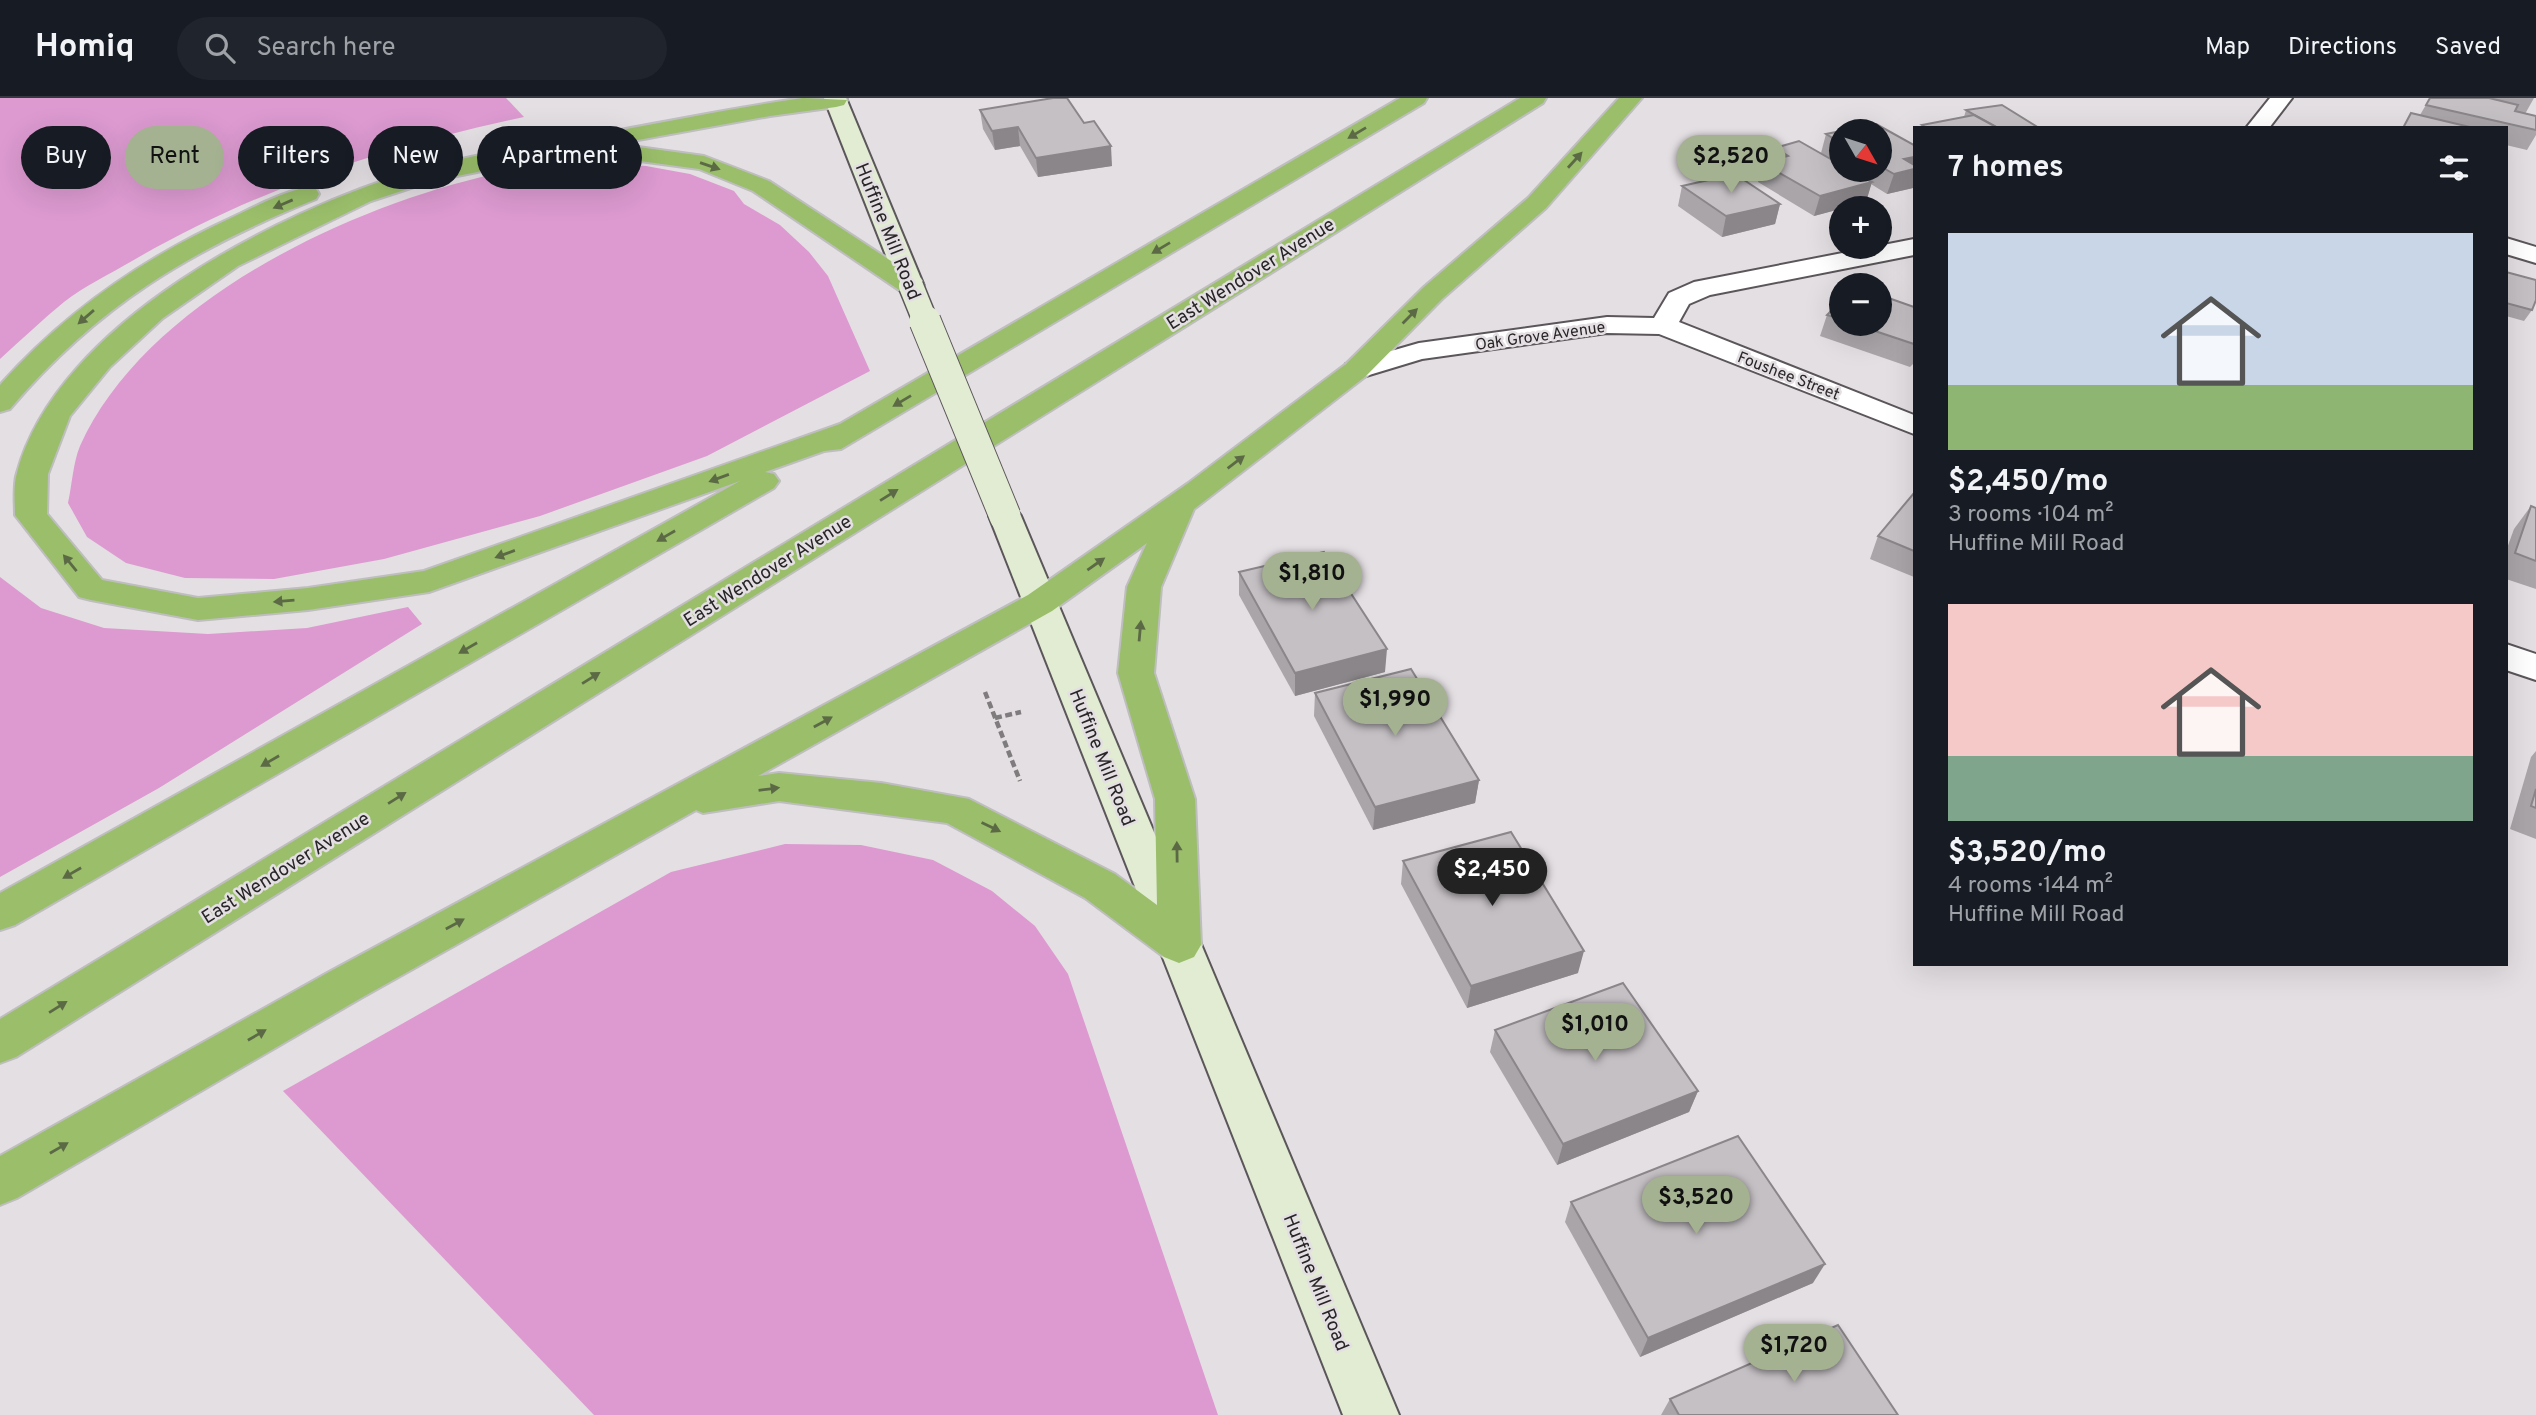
<!DOCTYPE html>
<meta charset="utf-8">
<style>
:root{--surface:#171b24;--page:#20242c;--text:#f1f3f6;--muted:#9ea1a6;--line:#363941;--accent:#a4b291}
body{margin:0;font-family:Overpass,sans-serif;background:var(--page);color:var(--text);height:100vh;display:flex;flex-direction:column;font-size:26px;white-space:nowrap}
*{box-sizing:border-box;margin:0}
p{font-size:23px;color:var(--muted)}
.icon{flex:none;width:38px;height:38px;fill:none;stroke:currentColor;stroke-width:2;stroke-linecap:round;stroke-linejoin:round}
.map{position:relative;flex:1;overflow:hidden}
.details{position:absolute;left:1913px;top:28px;width:595px;height:840px;display:flex;flex-direction:column;background:var(--surface);border-radius:0px;box-shadow:0 7px 28px #0002}
.details>*{flex:none}
.guide{position:absolute;left:21px;top:28px;width:665px;height:63px;display:flex;gap:14px}
.needle{width:46px;rotate:129deg}
.tools{position:absolute;left:1829px;top:21px;display:grid;gap:14px}
.tools a{display:grid;place-items:center;width:63px;height:63px;border-radius:50%;background:var(--surface);box-shadow:0 7px 28px #0002;font-size:35px}
.price{position:absolute;translate:-50% -60px;padding:0 16px;border-radius:24px;background:var(--accent);color:#111;font-size:23px;line-height:46px;filter:drop-shadow(0 2px 4px #0008)}
.price::after{content:'';position:absolute;left:50%;top:42px;width:21px;height:16px;margin-left:-10px;background:inherit;clip-path:polygon(0 0,100% 0,50% 100%)}
.price.on{background:#222;color:#fff}
ul{padding:0;list-style:none}
li{display:grid;align-content:center;gap:14px;height:371px;padding:0 35px}
li span{display:grid;place-items:center;height:217px;border-radius:0px;color:#555}
li>.icon{margin-inline-start:auto}
span .icon{width:126px;height:126px;fill:#fffc;stroke-width:1}
li b{font-size:30px}
h2{display:flex;justify-content:space-between;align-items:center;height:84px;padding:0 35px;font-size:30px}
.chip{padding:0 24px;border-radius:32px;background:var(--surface);box-shadow:0 7px 28px #0002;font-size:24px;line-height:63px}
.chip.on{background:var(--accent);color:#111}
header{display:flex;align-items:center;gap:42px;box-sizing:border-box;height:98px;padding:0 35px;background:var(--surface);border-bottom:2px solid var(--line)}
header strong{font-size:33px}
nav{display:flex;gap:38px;margin-inline-start:auto;font-size:24px}
.search{width:490px;height:63px;background:var(--page);display:flex;align-items:center;gap:18px;box-sizing:border-box;padding:0 24px;border-radius:38px;color:var(--muted);font-size:26px}
.map>svg:first-child{display:block}
</style>
<header>
<strong>Homiq</strong>
<div class="search"><svg class="icon" aria-label="search" viewBox="0 0 24 24"><circle cx="10" cy="10" r="6"/><path d="M15 15l6 6"/></svg>Search here</div>
<nav><a>Map</a><a>Directions</a><a>Saved</a></nav>
</header>
<div class="map">
<svg width="2536" height="1317" viewBox="0 0 2536 1317">
<rect width="100%" height="100%" fill="#e4dfe3"/>
<g fill="#dc9ad0">
<path d="M0 0H506L524 19C386 48 254 92 132 163 110 176 84 188 64 204 42 222 21 242 0 261Z"/>
<path d="M593 65 646 68 690 76 734 93 744 106 780 127 809 154 828 178 870 273 707 358 540 418 384 461 274 481 185 480 126 465 87 439 68 405C72 387 73 365 80 348 150 193 381 92 540 67 557 65 576 65 593 65Z"/>
<path d="M0 479 41 510 104 530 208 536 307 530 408 509 422 526 159 690 0 779Z"/>
<path d="M785 746 861 747 933 762 992 793 1035 828 1068 876 1218 1317H594L283 993 671 774Z"/>
</g>
<g fill="none" stroke-linecap="round" stroke-linejoin="round">
<g stroke="#5b565a" stroke-width="4">
<g id="street">
<path d="M2270 0H2292L2269 30H2246Z"/>
<path d="M2506 140 2536 149V165L2506 156Z"/>
<path d="M1914 141V157L1710 197 1689 206 1679 224 1914 317V336L1659 236 1607 235 1422 261 1356 281 1346 278 1342 272 1346 266 1419 245 1607 219 1654 220 1669 195 1694 184Z"/>
<path d="M2506 546 2536 556V582L2506 572Z"/>
</g>
</g>
<g stroke="#5b565a" stroke-width="4">
<g id="secondary">
<path d="M824 0H846L924 188 920 194 911 196 902 194 898 188Z"/>
<path d="M1005 408 1016 411 1021 418 1399 1317H1343L989 418 994 411Z"/>
</g>
</g>
<g stroke="#bebebe" stroke-width="4">
<g id="highway">
<path d="M803 0 847 2 844 7 836 9 770 18 616 46 704 58 769 83 920 182 924 188 920 194 911 196 902 194 753 93 699 71 603 58 599 53 602 49 432 83 371 103 238 168 163 220 110 269 70 318 48 376 47 416 102 482 198 500 308 490 424 473 840 326 1400 0H1427L1424 5 841 351 824 353 765 374 774 376 779 383 774 390 15 827 0 832V795L740 383 429 494 308 512 198 522 91 502 79 499 15 417C15 404 13 387 17 375 57 225 280 112 417 72 473 56 531 48 588 38 660 25 731 10 803 0Z"/>
<path d="M1520 0H1546L1543 5 16 959 0 965V921Z"/>
<path d="M1619 0H1642L1546 110 1442 201 1366 278 1194 411 1161 489 1154 575 1195 701 1201 847 1194 859 1179 865 1164 859 1085 800 947 725 779 703 703 715 696 712 361 900 17 1100 0 1107V1058L329 874 1028 497 1187 386 1346 266 1424 189 1528 100ZM1147 445 1127 489 1118 575 1155 701 1157 807 1115 776 969 701 881 685 779 675 758 678 1052 513Z"/>
<path d="M307 89 316 91 319 96 316 101C191 152 98 207 10 311L0 314V287C66 213 143 160 233 119 256 108 281 95 307 89Z"/>
</g>
</g>
<g stroke="#7f7c7e" stroke-width="4.5" stroke-dasharray="7 3.5" stroke-linecap="butt">
<path d="M985 594 1020 683"/>
<path d="M995 620 1021 614"/>
</g>
<use href="#street" fill="#fff" fill-rule="evenodd"/>
<use href="#secondary" fill="#e1ecd2" fill-rule="evenodd"/>
<use href="#highway" fill="#9abe6a" fill-rule="evenodd"/>
<g stroke="#5b565a" stroke-width="27" stroke-linecap="butt">
<path id="secondary-bridge-far1" d="M911 188 926 225"/>
</g>
<g stroke="#5b565a" stroke-width="33" stroke-linecap="butt">
<path id="secondary-bridge" d="M925 223 1005 418"/>
</g>
<use href="#secondary-bridge-far1" stroke="#e1ecd2" stroke-width="24"/>
<use href="#secondary-bridge" stroke="#e1ecd2" stroke-width="31"/>
</g>
<g fill="#a9a5a9" fill-rule="evenodd">
<path d="M2430 0H2534L2525 16 2536 18V37L2527 52 2506 47V30H2403L2420 17Z"/>
<path d="M980 12 1112 68 1038 79 1020 48 995 52 983 31Z"/>
<path d="M1966 12 2039 30H1922V27L1964 19Z"/>
<path d="M1876 26 1914 47V84L1913 90 1887 96 1871 86 1866 104 1814 118 1758 84 1762 65 1772 62 1775 50 1799 43 1821 55 1826 36ZM1841 33H1880V72H1841Z"/>
<path d="M1682 88 1780 106 1775 126 1722 139 1678 108Z"/>
<path d="M2506 174 2532 212 2524 223 2506 218Z"/>
<path d="M1841 203V226H1880L1914 209V265L1910 269 1820 238 1827 217Z"/>
<path d="M1914 395V479L1870 461 1878 438Z"/>
<path d="M2531 408 2536 410V491L2506 481V453L2514 431Z"/>
<path d="M1239 474 1385 574 1295 598 1239 497Z"/>
<path d="M1315 595 1479 682 1475 705 1373 732 1314 618Z"/>
<path d="M2536 653V741L2510 731 2531 659Z"/>
<path d="M1403 763 1578 875 1467 910 1401 786Z"/>
<path d="M1495 932 1698 993 1689 1014 1557 1067 1490 954Z"/>
<path d="M1571 1104 1813 1185 1640 1259 1565 1124Z"/>
<path d="M1670 1301 1898 1317H1661Z"/>
</g>
<g fill="#8a8689">
<path d="M1018 29 1020 48 995 52 992 33Z"/>
<path d="M1111 48 1112 68 1038 79 1036 60Z"/>
<path d="M1914 59V84L1913 90 1887 96 1894 76 1904 61Z"/>
<path d="M1872 84 1866 104 1814 118 1820 98Z"/>
<path d="M1780 106 1775 126 1722 139 1726 118Z"/>
<path d="M1387 551 1385 574 1295 598V575Z"/>
<path d="M1479 682 1475 705 1373 732 1375 709Z"/>
<path d="M1584 853 1578 875 1467 910 1471 888Z"/>
<path d="M1698 993 1689 1014 1557 1067 1563 1046Z"/>
<path d="M1825 1166 1813 1185 1640 1259 1648 1240Z"/>
</g>
<g fill="#c5c0c4" stroke="#8a8689" stroke-width="2">
<path d="M1053 0H1067L1084 25 1094 23 1111 48 1036 60 1018 29 992 33 980 12Z"/>
<path d="M2430 0H2489L2518 7 2515 13 2536 18V32L2426 7Z"/>
<path d="M2002 7 2039 30H1998L1966 12Z"/>
<path d="M2411 15 2474 30H2403Z"/>
<path d="M1974 17 1998 30H1927L1922 27Z"/>
<path d="M1876 26 1914 47V59L1904 61 1914 67V71L1894 76 1880 68V33H1841V45L1826 36Z"/>
<path d="M1799 43 1841 67V72H1850L1872 84 1820 98 1762 65 1788 58 1775 50Z"/>
<path d="M1735 76 1780 106 1726 118 1682 88Z"/>
<path d="M2506 174 2536 182V202L2532 212 2506 205Z"/>
<path d="M1880 197 1914 209V246L1854 226H1880Z"/>
<path d="M1841 203V221L1827 217Z"/>
<path d="M1914 395V453L1878 438Z"/>
<path d="M2531 408 2536 410V463L2515 455Z"/>
<path d="M1324 454 1387 551 1295 575 1239 474Z"/>
<path d="M1411 571 1479 682 1375 709 1315 595Z"/>
<path d="M2536 691V710L2531 708Z"/>
<path d="M1511 734 1584 853 1471 888 1403 763Z"/>
<path d="M1623 885 1698 993 1563 1046 1495 932Z"/>
<path d="M1738 1038 1825 1166 1648 1240 1571 1104Z"/>
<path d="M1838 1227 1898 1317H1679L1670 1301Z"/>
</g>
<defs><path id="oneway-solid" d="M-6-.8H1V-3.2L6.5 0L1 3.2V.8H-6Z" transform="scale(1.75)"/></defs>
<g fill="#5b6a45">
<use href="#oneway-solid" transform="translate(1357 35) rotate(149)"/>
<use href="#oneway-solid" transform="translate(1575 62) rotate(-48)"/>
<use href="#oneway-solid" transform="translate(710 68) rotate(19)"/>
<use href="#oneway-solid" transform="translate(283 106) rotate(157)"/>
<use href="#oneway-solid" transform="translate(1161 150) rotate(149)"/>
<use href="#oneway-solid" transform="translate(1410 218) rotate(-45)"/>
<use href="#oneway-solid" transform="translate(86 219) rotate(139)"/>
<use href="#oneway-solid" transform="translate(902 303) rotate(149)"/>
<use href="#oneway-solid" transform="translate(1236 364) rotate(-37)"/>
<use href="#oneway-solid" transform="translate(719 380) rotate(160)"/>
<use href="#oneway-solid" transform="translate(889 397) rotate(-32)"/>
<use href="#oneway-solid" transform="translate(666 438) rotate(150)"/>
<use href="#oneway-solid" transform="translate(505 456) rotate(160)"/>
<use href="#oneway-solid" transform="translate(70 465) rotate(-129)"/>
<use href="#oneway-solid" transform="translate(1096 466) rotate(-35)"/>
<use href="#oneway-solid" transform="translate(284 503) rotate(175)"/>
<use href="#oneway-solid" transform="translate(1140 533) rotate(-85)"/>
<use href="#oneway-solid" transform="translate(468 550) rotate(150)"/>
<use href="#oneway-solid" transform="translate(591 580) rotate(-32)"/>
<use href="#oneway-solid" transform="translate(823 624) rotate(-29)"/>
<use href="#oneway-solid" transform="translate(270 663) rotate(150)"/>
<use href="#oneway-solid" transform="translate(769 691) rotate(-7)"/>
<use href="#oneway-solid" transform="translate(397 700) rotate(-32)"/>
<use href="#oneway-solid" transform="translate(991 729) rotate(26)"/>
<use href="#oneway-solid" transform="translate(1177 754) rotate(-91)"/>
<use href="#oneway-solid" transform="translate(72 775) rotate(150)"/>
<use href="#oneway-solid" transform="translate(455 826) rotate(-29)"/>
<use href="#oneway-solid" transform="translate(58 909) rotate(-32)"/>
<use href="#oneway-solid" transform="translate(257 937) rotate(-30)"/>
<use href="#oneway-solid" transform="translate(59 1050) rotate(-30)"/>
</g>
<g text-anchor="middle" stroke-width="5" stroke-linejoin="round" paint-order="stroke">
<g font-size="16" fill="#282627" stroke="#e4dfe3">
<text transform="translate(1540 237) rotate(-8)" y="6">Oak Grove Avenue</text>
<text transform="translate(1789 277) rotate(21)" y="6">Foushee Street</text>
</g>
<g font-size="19" fill="#282627" stroke="#e4dfe3">
<text transform="translate(889 133) rotate(68)" y="7">Huffine Mill Road</text>
<text transform="translate(1250 175) rotate(-32)" y="7">East Wendover Avenue</text>
<text transform="translate(767 472) rotate(-32)" y="7">East Wendover Avenue</text>
<text transform="translate(1103 659) rotate(68)" y="7">Huffine Mill Road</text>
<text transform="translate(285 769) rotate(-32)" y="7">East Wendover Avenue</text>
<text transform="translate(1317 1184) rotate(68)" y="7">Huffine Mill Road</text>
</g>
</g>
</svg>
<div class="tools">
<a><svg class="needle" viewBox="-14 -14 28 28"><path d="M0-13l5 13h-10z" fill="#e53935"/><path d="M0 13l5-13h-10z" fill="#9ea1a6"/></svg></a>
<a>+</a>
<a>−</a>
</div>
<b class="price" style="left:1731px;top:97px">$2,520</b>
<b class="price" style="left:1312px;top:514px">$1,810</b>
<b class="price" style="left:1395px;top:640px">$1,990</b>
<b class="price on" style="left:1492px;top:810px">$2,450</b>
<b class="price" style="left:1595px;top:965px">$1,010</b>
<b class="price" style="left:1696px;top:1138px">$3,520</b>
<b class="price" style="left:1794px;top:1286px">$1,720</b>
<div class="guide">
<a class="chip">Buy</a>
<a class="chip on">Rent</a>
<a class="chip">Filters</a>
<a class="chip">New</a>
<a class="chip">Apartment</a>
</div>
<section class="details">
<h2>7 homes<svg class="icon" aria-label="filters" viewBox="0 0 24 24"><path d="M4 7h16M4 17h16"/><circle cx="9" cy="7" r="2"/><circle cx="15" cy="17" r="2"/></svg></h2>
<ul>
<li><span style="background:linear-gradient(#c9d6e8 70%,#8fb573 0)"><svg class="icon" aria-label="home" viewBox="0 0 24 24"><path d="M3 11l9-7 9 7M6 9v11h12V9"/></svg></span><div><b>$2,450/mo</b><p>3 rooms · 104 m²</p><p>Huffine Mill Road</p></div></li>
<li><span style="background:linear-gradient(#f6c9c9 70%,#7fa58c 0)"><svg class="icon" aria-label="home" viewBox="0 0 24 24"><path d="M3 11l9-7 9 7M6 9v11h12V9"/></svg></span><div><b>$3,520/mo</b><p>4 rooms · 144 m²</p><p>Huffine Mill Road</p></div></li>
</ul>
</section>
</div>
